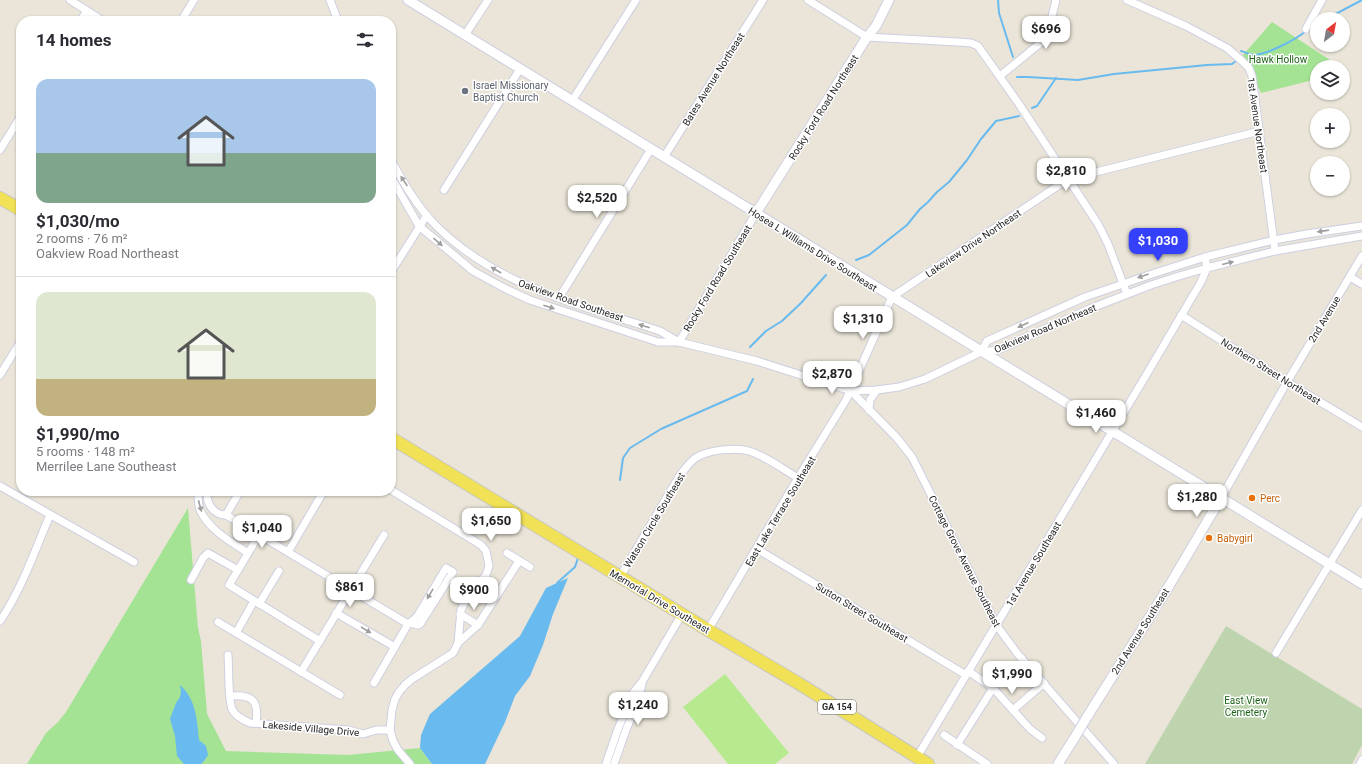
<!DOCTYPE html>
<meta charset="utf-8">
<style>
:root{--surface:#fff;--page:#f7f7f7;--text:#2b2b33;--muted:#7c7c81;--line:#e1e1e2;--accent:#3540fa}
body{margin:0;font-family:Roboto,sans-serif;background:var(--page);color:var(--text);height:100vh;display:flex;flex-direction:column;font-size:15px;white-space:nowrap}
*{box-sizing:border-box;margin:0}
p{font-size:13px;color:var(--muted)}
.icon{flex:none;width:22px;height:22px;fill:none;stroke:currentColor;stroke-width:2;stroke-linecap:round;stroke-linejoin:round}
.map{position:relative;flex:1;overflow:hidden}
.sheet{position:absolute;left:16px;top:16px;width:380px;height:480px;display:flex;flex-direction:column;background:var(--surface);border-radius:16px;box-shadow:0 1px 3px #0004}
.sheet>*{flex:none}
.needle{width:26px;rotate:31deg}
.fabs{position:absolute;left:1310px;top:12px;display:grid;gap:8px}
.fabs a{display:grid;place-items:center;width:40px;height:40px;border-radius:50%;background:var(--surface);box-shadow:0 1px 3px #0004;font-size:20px}
.price{position:absolute;translate:-50% -34px;padding:0 9px;border-radius:8px;background:#fff;color:#222;font-size:13px;line-height:26px;filter:drop-shadow(0 1px 2px #0008)}
.price::after{content:'';position:absolute;left:50%;top:24px;width:12px;height:9px;margin-left:-6px;background:inherit;clip-path:polygon(0 0,100% 0,50% 100%)}
.price.active{background:var(--accent);color:#fff}
ul{padding:0;list-style:none}
li{display:grid;align-content:center;gap:8px;height:212px;padding:0 20px}
li+li{border-top:1px solid var(--line)}
li span{display:grid;place-items:center;height:124px;border-radius:12px;color:#555}
li>.icon{margin-inline-start:auto}
span .icon{width:72px;height:72px;fill:#fffc;stroke-width:1}
li b{font-size:17px}
h2{display:flex;justify-content:space-between;align-items:center;height:48px;padding:0 20px;font-size:17px}
.map>svg:first-child{display:block}
</style>
<div class="map">
<svg width="1362" height="764" viewBox="0 0 1362 764">
<rect width="100%" height="100%" fill="#eae5d8"/>
<g fill="#a4e294">
<path d="M1272 22 1333 62 1329 67H1317V79L1261 93 1243 55Z"/>
<path d="M188 508 198 628 201 641 207 714 226 751 348 755 420 748 432 764H27L46 733 58 722 66 712Z"/>
</g>
<path fill="#bdd4af" d="M1226 626 1362 709V745L1352 764H1145Z"/>
<path fill="#b7ea8f" d="M725 674 789 753 775 764H728L683 707Z"/>
<g fill="#69baef">
<path d="M568 578 553 614 543 645 530 676 515 696 505 722 485 764H432L420 748 421 735 430 714 520 636 546 588Z"/>
<path d="M180 685C196 699 197 720 199 740L206 746 208 755 204 761 201 764H184L177 756 175 736 170 719 176 703 180 697 181 691Z"/>
</g>
<g fill="none" stroke-linecap="round" stroke-linejoin="round">
<g stroke="#69baef" stroke-width="2">
<path d="M998 0 999 13 1013 57"/>
<path d="M1326 19 1362 0"/>
<path d="M1309 29 1317 24"/>
<path d="M1241 51C1245 52 1250 55 1254 55 1268 54 1295 40 1306 31"/>
<path d="M1017 77H1028L1078 80 1114 74 1207 65 1232 64 1236 61"/>
<path d="M1032 108 1037 106 1056 78"/>
<path d="M856 260 869 255 907 225 920 209 928 202 937 192 949 182 967 160 981 139 996 121 1019 116"/>
<path d="M750 347 766 331 782 321 801 303 826 275"/>
<path d="M620 480 623 458 630 448 661 429 747 391 753 379"/>
<path d="M557 583 575 567 578 558"/>
</g>
<g stroke="#cecfe1" stroke-width="9">
<g id="minor">
<path d="M70 0 103 21"/>
<path d="M330 0 338 21"/>
<path d="M808 0 867 37 958 42 971 43 978 46 1019 104 1098 224 1108 244 1127 294"/>
<path d="M1127 0 1186 26 1227 48 1242 61 1249 68 1252 76 1275 251"/>
<path d="M80 21 87 11"/>
<path d="M181 21 194 0"/>
<path d="M1306 29 1322 0"/>
<path d="M465 35 488 0"/>
<path d="M1000 76 1044 40 1052 16 1056 0"/>
<path d="M572 101 636 0"/>
<path d="M0 150 21 116"/>
<path d="M664 157 763 0"/>
<path d="M391 160C401 179 413 199 427 216 487 284 578 304 660 331L679 342"/>
<path d="M391 177 419 226 473 271 506 289 530 300 658 342H679L757 361 851 391 877 390 899 387 925 379 981 352 998 350 1089 309 1151 285 1179 276 1207 268 1275 251 1362 236"/>
<path d="M444 190 520 69"/>
<path d="M391 272 427 215"/>
<path d="M1350 277 1362 284"/>
<path d="M559 298 651 149"/>
<path d="M1181 315 1287 382 1362 427"/>
<path d="M679 342 756 213"/>
<path d="M981 352 987 341 1085 297 1149 275 1205 257 1274 240 1307 234 1362 226"/>
<path d="M0 375 21 341"/>
<path d="M851 391 897 438 912 457 997 626 1017 653 1114 764"/>
<path d="M869 410 870 400 877 390"/>
<path d="M0 486 134 562"/>
<path d="M391 490 481 545 486 551 489 566 486 575 467 596 461 610 458 643"/>
<path d="M198 491C198 497 198 504 200 510 209 530 231 542 248 553"/>
<path d="M207 491C206 503 213 515 226 515L408 624 374 683"/>
<path d="M1221 498 1287 382 1362 256"/>
<path d="M226 515 240 491"/>
<path d="M259 535 229 585 320 641"/>
<path d="M757 549 966 675"/>
<path d="M288 552 322 494"/>
<path d="M507 553 530 567"/>
<path d="M620 577 680 475C685 469 690 461 697 457 709 450 736 447 749 451 766 456 784 470 798 478"/>
<path d="M191 580 203 558 208 553 238 570"/>
<path d="M259 604 279 571"/>
<path d="M336 613 395 647"/>
<path d="M460 614 478 625"/>
<path d="M0 621C22 589 35 550 50 515"/>
<path d="M218 622 340 695"/>
<path d="M408 624C412 621 415 619 418 615L446 568 453 572 420 624 418 625 410 623"/>
<path d="M708 630 798 478 846 400 892 297 1068 179 1260 131"/>
<path d="M236 633 254 601"/>
<path d="M1276 653 1362 510"/>
<path d="M228 655C229 667 228 699 232 709 235 716 243 720 250 723L348 730 363 734 376 730H390"/>
<path d="M968 671 993 688 1030 729 1042 738"/>
<path d="M301 672 384 535"/>
<path d="M230 696C253 694 259 701 256 723"/>
<path d="M1013 710 1044 683"/>
<path d="M944 735 987 764"/>
<path d="M957 745 993 688"/>
<path d="M917 757 1145 377 1201 282 1207 268 1205 257"/>
<path d="M410 764 398 750 393 741 390 730 392 710 395 699 399 692 405 685 412 679 453 653 458 643 478 625 519 561"/>
<path d="M606 764 618 729 633 693 642 682 682 614"/>
<path d="M614 764 626 730 639 697 642 684"/>
<path d="M1360 764 1362 760"/>
</g>
</g>
<g stroke="#cecfe1" stroke-width="11">
<g id="tertiary">
<path d="M408 0 1362 584"/>
<path d="M756 213 867 37 876 26 889 0"/>
<path d="M1087 717 1169 586 1221 498"/>
<path d="M1058 764 1075 737"/>
</g>
</g>
<g stroke="#c7c7c7" stroke-width="14">
<g id="primary">
<path d="M0 198 21 210"/>
<path d="M391 438 708 630 798 683 928 764"/>
</g>
</g>
<use href="#minor" stroke="#fff" stroke-width="7"/>
<use href="#tertiary" stroke="#fff" stroke-width="9"/>
<use href="#primary" stroke="#f1e157" stroke-width="12"/>
<g stroke="#cecfe1" stroke-width="11" stroke-linecap="butt">
<path id="tertiary-bridge" d="M1075 737 1087 717"/>
</g>
<use href="#tertiary-bridge" stroke="#fff" stroke-width="9"/>
</g>
<defs><path id="oneway-solid" d="M-6-.8H1V-3.2L6.5 0L1 3.2V.8H-6Z"/></defs>
<g fill="#9e9e9e">
<use href="#oneway-solid" transform="translate(404 181) rotate(-124)"/>
<use href="#oneway-solid" transform="translate(1323 231) rotate(172)"/>
<use href="#oneway-solid" transform="translate(438 242) rotate(41)"/>
<use href="#oneway-solid" transform="translate(1228 263) rotate(-14)"/>
<use href="#oneway-solid" transform="translate(496 270) rotate(-150)"/>
<use href="#oneway-solid" transform="translate(1143 276) rotate(161)"/>
<use href="#oneway-solid" transform="translate(549 307) rotate(18)"/>
<use href="#oneway-solid" transform="translate(1023 325) rotate(156)"/>
<use href="#oneway-solid" transform="translate(644 326) rotate(-162)"/>
<use href="#oneway-solid" transform="translate(200 506) rotate(75)"/>
<use href="#oneway-solid" transform="translate(430 594) rotate(121)"/>
<use href="#oneway-solid" transform="translate(366 630) rotate(31)"/>
</g>
<circle fill="#6b7280" stroke="#fff" stroke-width="1.5" cx="465" cy="91" r="4"/>
<g fill="#e8710a" stroke="#fff" stroke-width="1.5">
<circle cx="1252" cy="498" r="4"/>
<circle cx="1209" cy="538" r="4"/>
</g>
<g text-anchor="middle" stroke-width="3" stroke-linejoin="round" paint-order="stroke">
<rect fill="#fff" stroke="#686868" stroke-width="1" x="818" y="700" width="38" height="14" rx="3"/>
<g font-size="9" font-weight="bold" fill="#272727">
<text x="837" y="710">GA 154</text>
</g>
<g font-size="10" fill="#1e6318" stroke="#fff">
<text x="1278" y="63">Hawk Hollow</text>
<text x="1246" y="704">East View<tspan x="1246" dy="12">Cemetery</tspan></text>
</g>
<g font-size="10" fill="#272727" stroke="#fff">
<text transform="translate(713 79) rotate(-58)" y="4">Bates Avenue Northeast</text>
<text transform="translate(823 107) rotate(-58)" y="4">Rocky Ford Road Northeast</text>
<text transform="translate(1258 125) rotate(82)" y="4">1st Avenue Northeast</text>
<text transform="translate(973 243) rotate(-34)" y="4">Lakeview Drive Northeast</text>
<text transform="translate(813 249) rotate(32)" y="4">Hosea L Williams Drive Southeast</text>
<text transform="translate(717 278) rotate(-59)" y="4">Rocky Ford Road Southeast</text>
<text transform="translate(571 300) rotate(19)" y="4">Oakview Road Southeast</text>
<text transform="translate(1324 319) rotate(-59)" y="4">2nd Avenue</text>
<text transform="translate(1045 328) rotate(-23)" y="4">Oakview Road Northeast</text>
<text transform="translate(1271 371) rotate(32)" y="4">Northern Street Northeast</text>
<text transform="translate(780 511) rotate(-59)" y="4">East Lake Terrace Southeast</text>
<text transform="translate(654 520) rotate(-59)" y="4">Watson Circle Southeast</text>
<text transform="translate(965 561) rotate(63)" y="4">Cottage Grove Avenue Southeast</text>
<text transform="translate(1033 564) rotate(-59)" y="4">1st Avenue Southeast</text>
<text transform="translate(660 601) rotate(31)" y="4">Memorial Drive Southeast</text>
<text transform="translate(862 612) rotate(31)" y="4">Sutton Street Southeast</text>
<text transform="translate(1140 631) rotate(-58)" y="4">2nd Avenue Southeast</text>
<text transform="translate(311 728) rotate(5)" y="4">Lakeside Village Drive</text>
</g>
<g font-size="10" fill="#5b616d" stroke="#fff" text-anchor="start">
<text x="473" y="89">Israel Missionary<tspan x="473" dy="12">Baptist Church</tspan></text>
</g>
<g font-size="10" fill="#c56008" stroke="#fff" text-anchor="start">
<text x="1260" y="502">Perc</text>
<text x="1217" y="542">Babygirl</text>
</g>
</g>
</svg>
<div class="fabs">
<a><svg class="needle" viewBox="-14 -14 28 28"><path d="M0-13l5 13h-10z" fill="#e53935"/><path d="M0 13l5-13h-10z" fill="#7c7c81"/></svg></a>
<a><svg class="icon" aria-label="layers" viewBox="0 0 24 24"><path d="M12 4l9 5-9 5-9-5zM3 14l9 5 9-5"/></svg></a>
<a>+</a>
<a>−</a>
</div>
<b class="price" style="left:1046px;top:50px">$696</b>
<b class="price" style="left:1066px;top:192px">$2,810</b>
<b class="price" style="left:597px;top:219px">$2,520</b>
<b class="price active" style="left:1158px;top:262px">$1,030</b>
<b class="price" style="left:863px;top:340px">$1,310</b>
<b class="price" style="left:832px;top:395px">$2,870</b>
<b class="price" style="left:1096px;top:434px">$1,460</b>
<b class="price" style="left:1197px;top:518px">$1,280</b>
<b class="price" style="left:491px;top:542px">$1,650</b>
<b class="price" style="left:262px;top:549px">$1,040</b>
<b class="price" style="left:350px;top:608px">$861</b>
<b class="price" style="left:474px;top:611px">$900</b>
<b class="price" style="left:1012px;top:695px">$1,990</b>
<b class="price" style="left:638px;top:726px">$1,240</b>
<section class="sheet">
<h2>14 homes<svg class="icon" aria-label="filters" viewBox="0 0 24 24"><path d="M4 7h16M4 17h16"/><circle cx="9" cy="7" r="2"/><circle cx="15" cy="17" r="2"/></svg></h2>
<ul>
<li><span style="background:linear-gradient(#a9c7e8 60%,#7fa58c 0)"><svg class="icon" aria-label="home" viewBox="0 0 24 24"><path d="M3 11l9-7 9 7M6 9v11h12V9"/></svg></span><div><b>$1,030/mo</b><p>2 rooms · 76 m²</p><p>Oakview Road Northeast</p></div></li>
<li><span style="background:linear-gradient(#dfe7d0 70%,#c2b280 0)"><svg class="icon" aria-label="home" viewBox="0 0 24 24"><path d="M3 11l9-7 9 7M6 9v11h12V9"/></svg></span><div><b>$1,990/mo</b><p>5 rooms · 148 m²</p><p>Merrilee Lane Southeast</p></div></li>
</ul>
</section>
</div>
